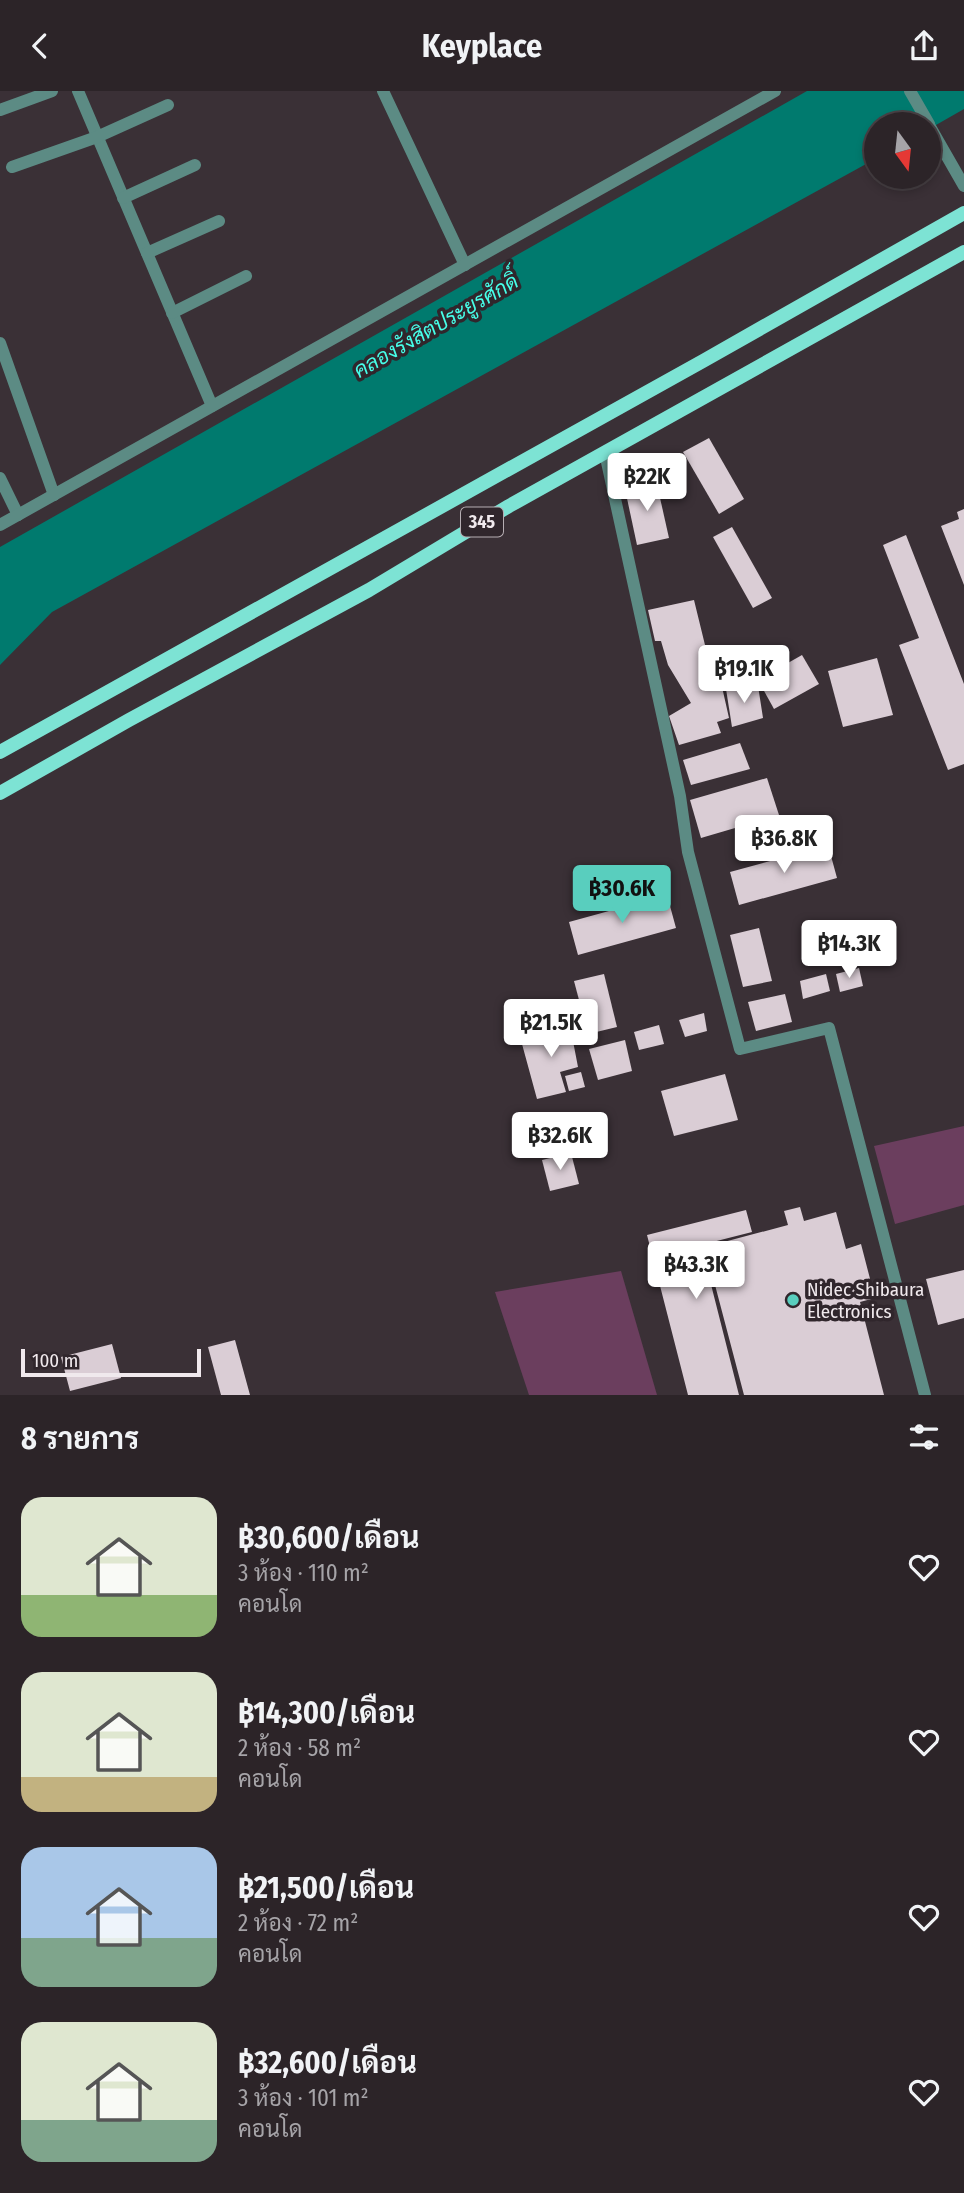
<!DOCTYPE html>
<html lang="th">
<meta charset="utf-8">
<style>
:root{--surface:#2c2428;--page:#342c30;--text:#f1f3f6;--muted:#a6a4a8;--line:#484145;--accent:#59cebe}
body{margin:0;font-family:"Fira Sans Condensed",Sarabun,sans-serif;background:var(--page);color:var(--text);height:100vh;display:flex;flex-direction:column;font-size:26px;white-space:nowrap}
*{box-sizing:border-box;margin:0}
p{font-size:23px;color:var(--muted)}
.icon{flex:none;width:38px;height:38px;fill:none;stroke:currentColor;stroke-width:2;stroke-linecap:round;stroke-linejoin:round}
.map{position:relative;height:1304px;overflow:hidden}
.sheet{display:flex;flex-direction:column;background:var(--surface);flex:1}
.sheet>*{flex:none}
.needle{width:46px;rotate:165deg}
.buttons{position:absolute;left:864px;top:21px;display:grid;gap:14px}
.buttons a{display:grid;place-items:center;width:77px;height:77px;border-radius:50%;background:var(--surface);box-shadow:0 4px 10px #0003,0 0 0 2px var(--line);font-size:35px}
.scale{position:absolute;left:21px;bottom:18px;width:180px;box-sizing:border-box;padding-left:7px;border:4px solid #f0e9ed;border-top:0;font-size:19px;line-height:24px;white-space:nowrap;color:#f0e9ed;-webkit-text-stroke:5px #30262c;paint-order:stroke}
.price{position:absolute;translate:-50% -60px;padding:0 16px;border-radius:7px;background:#fff;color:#222;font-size:23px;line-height:46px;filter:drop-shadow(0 2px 4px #0008)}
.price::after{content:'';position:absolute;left:50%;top:42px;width:21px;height:16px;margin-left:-10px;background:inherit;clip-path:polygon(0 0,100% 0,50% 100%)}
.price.current{background:var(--accent);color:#111}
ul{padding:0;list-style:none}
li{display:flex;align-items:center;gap:21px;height:175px;padding:0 21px}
li span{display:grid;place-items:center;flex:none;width:196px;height:140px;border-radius:21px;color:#555}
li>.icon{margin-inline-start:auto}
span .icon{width:84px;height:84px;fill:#fffc;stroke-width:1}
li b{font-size:30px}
h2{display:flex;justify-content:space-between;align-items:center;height:84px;padding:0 21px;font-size:30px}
header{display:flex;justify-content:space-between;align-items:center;height:91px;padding:0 21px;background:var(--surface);font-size:32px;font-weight:700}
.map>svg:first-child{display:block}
</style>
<header><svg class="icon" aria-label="back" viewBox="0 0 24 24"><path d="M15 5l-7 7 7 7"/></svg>Keyplace<svg class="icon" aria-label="share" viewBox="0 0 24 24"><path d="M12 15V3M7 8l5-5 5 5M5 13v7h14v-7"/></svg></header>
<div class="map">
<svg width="964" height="1304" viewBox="0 0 964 1304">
<rect width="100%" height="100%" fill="#3a3036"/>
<g fill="#6b3e5e">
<path d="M964 1035V1114L895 1133 874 1055Z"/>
<path d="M621 1180 657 1304H529L495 1201Z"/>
</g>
<path fill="#007a6e" d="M807 0H964V18L929 38V33H877V67L52 521 0 574V456Z"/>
<g fill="#dacdd5">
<path d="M709 347 744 408 719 423 683 361Z"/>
<path d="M656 389 669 447 637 454 625 398Z"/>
<path d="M964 418V494L941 435 959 428 957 421Z"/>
<path d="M732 436 772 507 753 517 713 446Z"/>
<path d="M906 444 964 593V673L948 679 899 554 919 547 883 454Z"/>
<path d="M694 509 705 554 724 583 720 587 729 627 717 631 721 642 679 654 669 625 691 612 668 574 661 550H655L648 519Z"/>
<path d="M802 564 819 593 774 618 758 589Z"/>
<path d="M877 567 893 624 843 636 828 580Z"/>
<path d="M758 595 763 627 732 636 726 598Z"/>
<path d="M740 652 750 678 691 694 683 669Z"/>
<path d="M767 687 779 724 701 747 690 709Z"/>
<path d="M828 754 837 787 739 814 730 781Z"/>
<path d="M667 804 676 837 578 864 569 831Z"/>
<path d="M759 837 772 890 743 896 730 844Z"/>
<path d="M859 877 863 895 840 901 836 883Z"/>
<path d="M604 883 617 936 588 943 574 890Z"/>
<path d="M826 883 830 900 803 908 800 890Z"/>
<path d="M785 903 792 931 756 940 748 911Z"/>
<path d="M567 919 578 976 560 981 566 1001 537 1008 522 953 562 942 556 922Z"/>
<path d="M704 922 707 940 685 946 679 929Z"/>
<path d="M659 934 664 953 639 959 634 941Z"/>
<path d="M625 949 632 980 598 989 589 958Z"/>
<path d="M581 981 585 996 569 1000 565 985Z"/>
<path d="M725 983 738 1029 674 1045 661 1000Z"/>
<path d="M571 1062 579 1093 550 1100 542 1069Z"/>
<path d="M800 1116 804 1130 836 1121 846 1158 861 1153 875 1207 860 1211 884 1304H744L705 1156 788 1134 784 1120Z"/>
<path d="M746 1119 752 1141 701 1154 739 1304H688L647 1144Z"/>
<path d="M964 1179V1227L938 1234 926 1188Z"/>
<path d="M235 1249 250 1304H221L208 1256Z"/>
<path d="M112 1253 121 1287 70 1300 61 1266Z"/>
</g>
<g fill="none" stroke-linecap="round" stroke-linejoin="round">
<g stroke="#5c8b84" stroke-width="12">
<path d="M78 0 212 315"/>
<path d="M383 0 465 174"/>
<path d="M910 0 929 33"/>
<path d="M0 19 52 0"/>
<path d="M929 34 964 95"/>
<path d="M12 76 97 46 168 14"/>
<path d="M123 107 195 74"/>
<path d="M147 162 219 130"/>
<path d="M172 222 246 185"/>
<path d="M0 252 54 404"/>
<path d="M605 362 680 705 688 761 740 958 829 937 925 1304"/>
<path d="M0 387 18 424"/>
<path d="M0 434 775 0"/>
</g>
<g stroke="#7de3d4" stroke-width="14">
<path d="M0 661 703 270 964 122"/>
<path d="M0 702 129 629 369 499 509 415 964 161"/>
</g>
</g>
<circle fill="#59cebe" stroke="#30262c" stroke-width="2.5" cx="793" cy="1209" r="7"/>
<g text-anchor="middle" stroke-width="7" stroke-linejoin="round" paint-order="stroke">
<rect fill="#30262c" stroke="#b6aeb3" stroke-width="2" x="461" y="416.5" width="42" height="29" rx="5"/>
<g font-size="18" font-weight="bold" fill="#f0e9ed">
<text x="482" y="437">345</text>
</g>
<g font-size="19" fill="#f0e9ed" stroke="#30262c" text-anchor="start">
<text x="807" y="1205">Nidec Shibaura<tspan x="807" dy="22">Electronics</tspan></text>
</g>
<g font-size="21" font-style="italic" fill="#46fee8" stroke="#30262c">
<text transform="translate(436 235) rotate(-30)" y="7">คลองรังสิตประยูรศักดิ์</text>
</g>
</g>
</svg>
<div class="buttons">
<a><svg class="needle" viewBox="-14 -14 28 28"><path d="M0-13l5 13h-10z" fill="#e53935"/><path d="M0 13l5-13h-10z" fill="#a6a4a8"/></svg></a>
</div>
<div class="scale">100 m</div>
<b class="price" style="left:647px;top:422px">฿22K</b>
<b class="price" style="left:744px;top:614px">฿19.1K</b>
<b class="price" style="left:784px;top:784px">฿36.8K</b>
<b class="price current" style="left:622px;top:834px">฿30.6K</b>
<b class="price" style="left:849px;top:889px">฿14.3K</b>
<b class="price" style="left:551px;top:968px">฿21.5K</b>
<b class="price" style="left:560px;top:1081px">฿32.6K</b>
<b class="price" style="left:696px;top:1210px">฿43.3K</b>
</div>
<section class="sheet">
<h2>8 รายการ<svg class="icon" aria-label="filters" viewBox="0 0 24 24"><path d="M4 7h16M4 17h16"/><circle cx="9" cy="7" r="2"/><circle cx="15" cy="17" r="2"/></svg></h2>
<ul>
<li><span style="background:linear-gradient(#dfe7d0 70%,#8fb573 0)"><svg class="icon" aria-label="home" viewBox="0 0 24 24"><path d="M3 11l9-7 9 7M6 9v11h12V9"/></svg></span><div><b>฿30,600/เดือน</b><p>3 ห้อง · 110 m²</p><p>คอนโด</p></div><svg class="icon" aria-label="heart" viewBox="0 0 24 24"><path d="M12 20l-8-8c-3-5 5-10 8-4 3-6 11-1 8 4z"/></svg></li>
<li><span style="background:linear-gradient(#dfe7d0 75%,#c2b280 0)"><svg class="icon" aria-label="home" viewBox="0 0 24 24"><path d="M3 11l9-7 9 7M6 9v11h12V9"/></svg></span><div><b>฿14,300/เดือน</b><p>2 ห้อง · 58 m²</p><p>คอนโด</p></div><svg class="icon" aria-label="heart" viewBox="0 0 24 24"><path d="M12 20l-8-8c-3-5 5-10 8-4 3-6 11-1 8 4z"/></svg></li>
<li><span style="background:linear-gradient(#a9c7e8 65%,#7fa58c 0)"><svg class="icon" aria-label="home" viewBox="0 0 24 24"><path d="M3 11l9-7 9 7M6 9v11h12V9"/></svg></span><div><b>฿21,500/เดือน</b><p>2 ห้อง · 72 m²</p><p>คอนโด</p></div><svg class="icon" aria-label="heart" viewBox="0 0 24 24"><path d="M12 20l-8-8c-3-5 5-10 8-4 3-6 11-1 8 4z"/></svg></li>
<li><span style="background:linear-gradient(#dfe7d0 70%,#7fa58c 0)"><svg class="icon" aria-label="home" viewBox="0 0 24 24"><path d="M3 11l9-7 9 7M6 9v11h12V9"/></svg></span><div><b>฿32,600/เดือน</b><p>3 ห้อง · 101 m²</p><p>คอนโด</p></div><svg class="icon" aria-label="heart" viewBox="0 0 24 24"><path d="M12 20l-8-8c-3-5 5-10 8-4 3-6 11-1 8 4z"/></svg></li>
</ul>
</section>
